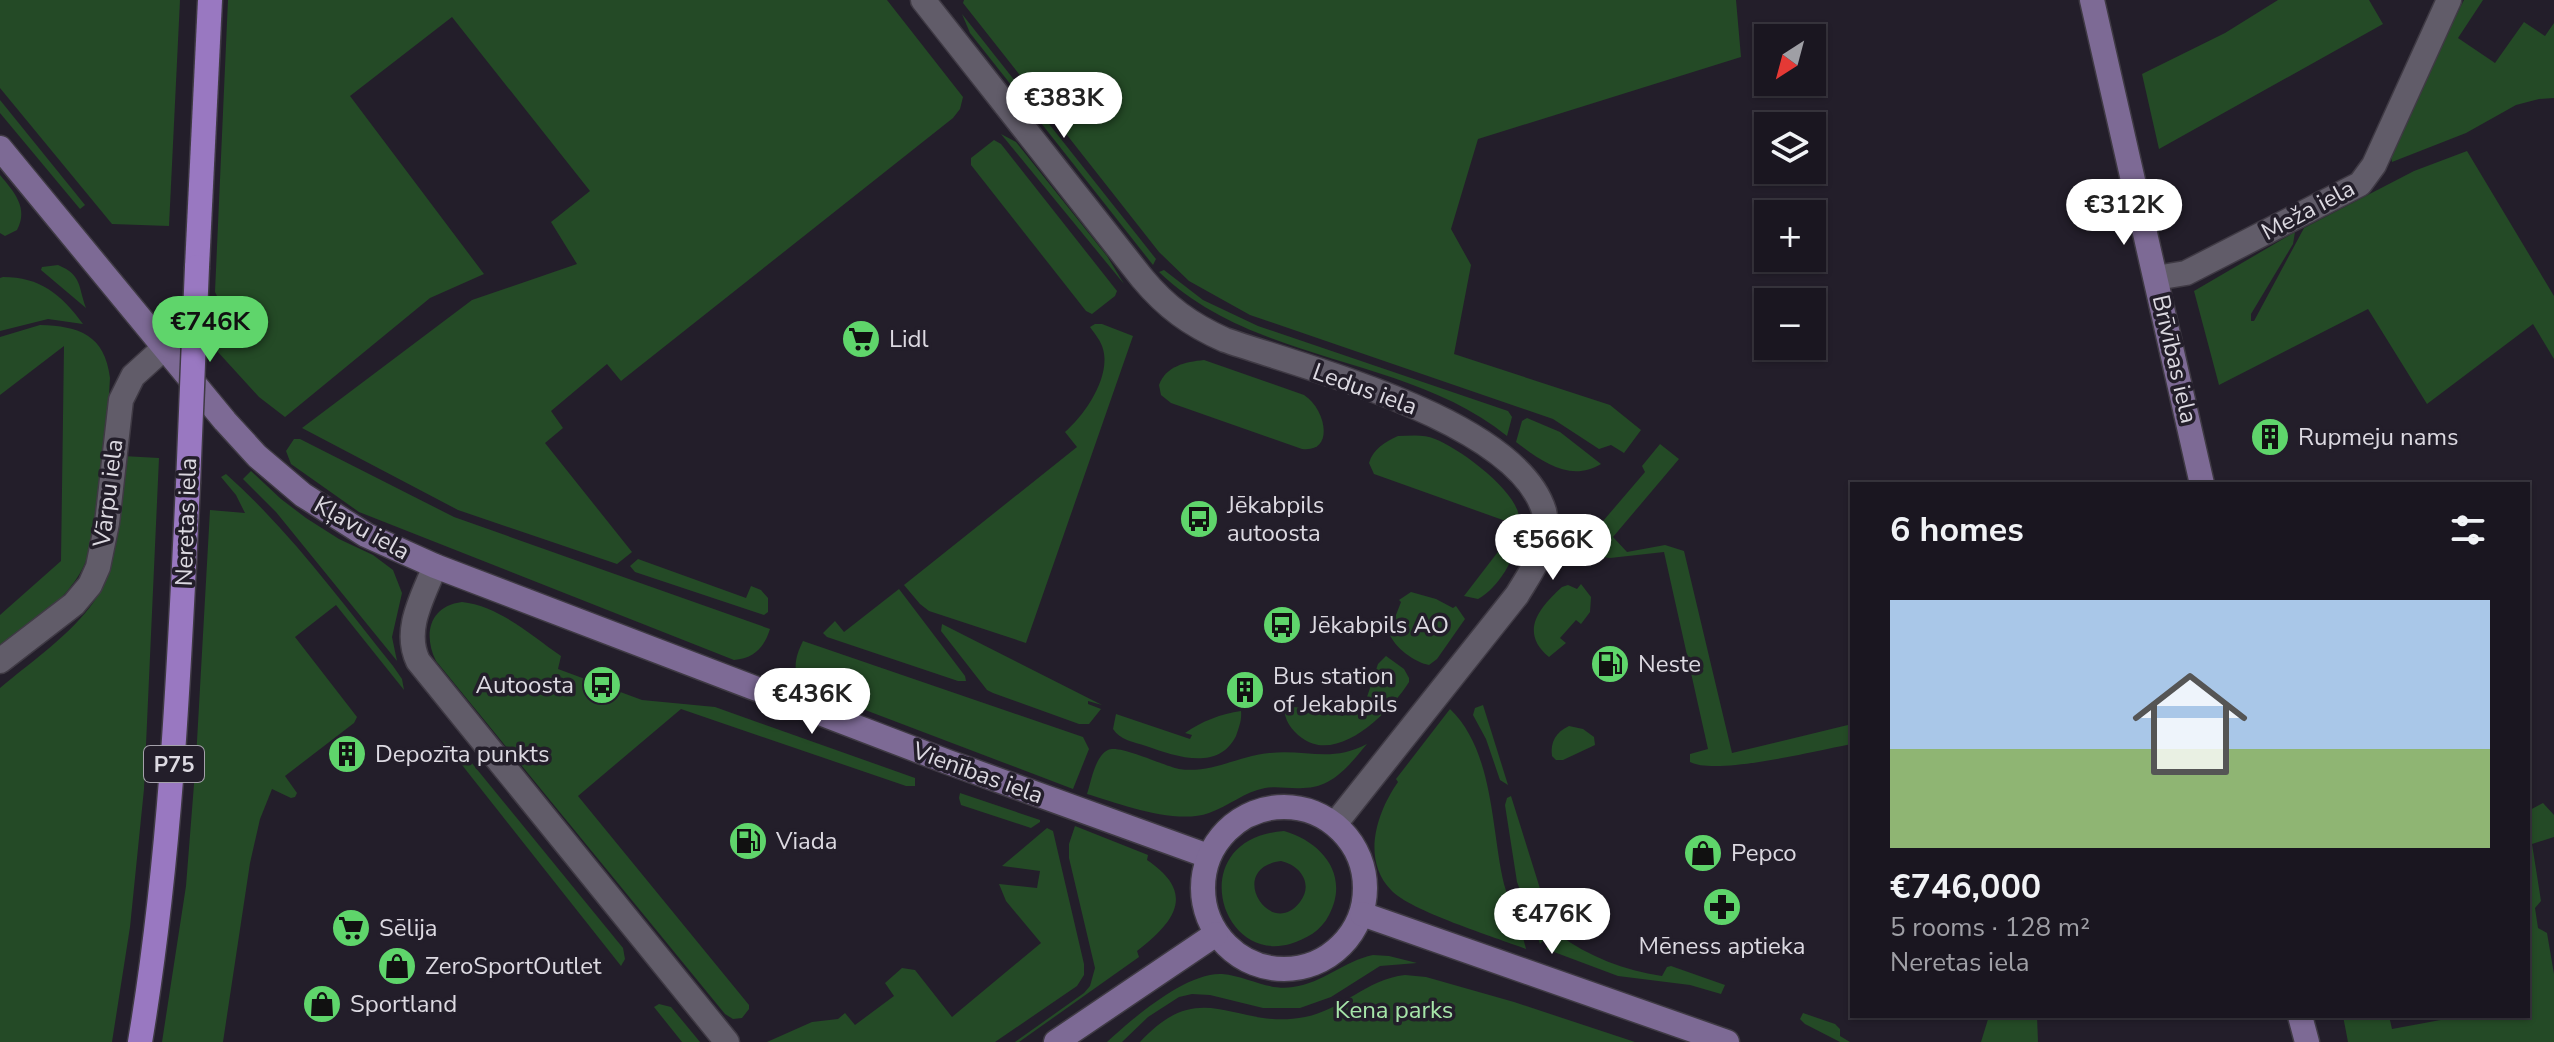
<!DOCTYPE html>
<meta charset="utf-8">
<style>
:root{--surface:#1a1620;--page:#231f29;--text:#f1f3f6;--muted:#9f9fa5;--line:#38353e;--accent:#5fd56b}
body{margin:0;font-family:"Nunito Sans",sans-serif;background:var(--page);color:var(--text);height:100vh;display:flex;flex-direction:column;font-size:30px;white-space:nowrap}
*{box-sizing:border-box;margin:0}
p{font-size:26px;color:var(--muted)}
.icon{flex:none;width:44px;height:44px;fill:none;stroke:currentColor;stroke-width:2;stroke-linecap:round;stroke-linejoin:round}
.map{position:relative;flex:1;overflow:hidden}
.side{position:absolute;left:1850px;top:482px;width:680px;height:536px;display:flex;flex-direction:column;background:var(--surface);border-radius:0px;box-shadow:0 2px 6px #0004,0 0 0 2px var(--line)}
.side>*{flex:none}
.needle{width:52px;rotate:216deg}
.buttons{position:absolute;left:1754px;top:24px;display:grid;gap:16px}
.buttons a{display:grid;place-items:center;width:72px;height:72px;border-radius:0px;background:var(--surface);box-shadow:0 2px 6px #0004,0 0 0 2px var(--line);font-size:40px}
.price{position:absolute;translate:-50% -68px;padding:0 18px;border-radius:28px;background:#fff;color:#222;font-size:26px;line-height:52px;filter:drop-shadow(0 2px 4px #0008)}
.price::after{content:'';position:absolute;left:50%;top:48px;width:24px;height:18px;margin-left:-12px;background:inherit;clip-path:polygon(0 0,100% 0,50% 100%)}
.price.active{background:var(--accent);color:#111}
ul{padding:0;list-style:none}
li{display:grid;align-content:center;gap:16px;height:424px;padding:0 40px}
li span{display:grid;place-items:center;height:248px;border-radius:0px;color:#555}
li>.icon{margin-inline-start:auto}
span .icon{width:144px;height:144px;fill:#fffc;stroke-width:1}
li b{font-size:34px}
h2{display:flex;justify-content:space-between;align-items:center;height:96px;padding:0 40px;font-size:34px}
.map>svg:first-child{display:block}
</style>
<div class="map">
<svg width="2554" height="1042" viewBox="0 0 2554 1042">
<rect width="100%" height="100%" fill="#231e2a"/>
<g fill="#244a26" fill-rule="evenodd">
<path d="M0 0H180L169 226 112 224 0 88Z"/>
<path d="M228 0H887L963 97 960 109 953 118 621 381 607 364 551 411 563 428 545 443 632 552 617 564 458 510 302 428 472 300 577 264 551 222 590 191 452 17 350 96 484 274 430 298 285 417 259 397 217 351 219 346C243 344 249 327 255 306L219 300 215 292Z"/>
<path d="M964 0H1736L1741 57 1478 139 1451 229 1471 265 1454 354 1610 405 1641 430 1624 453 1611 445 1599 449 1553 419 1250 315 1189 281 1159 252 963 3Z"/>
<path d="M2278 0H2369L2383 24 2159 149 2142 74 2225 33Z"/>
<path d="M2464 0H2483L2458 38 2495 63 2524 22 2545 36 2554 23V98L2539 99 2516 105 2466 133 2392 162 2391 157 2424 79Z"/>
<path d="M962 14 1156 259 1153 265 970 33Z"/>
<path d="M0 100 85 205 80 209 0 113Z"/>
<path d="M1001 134 1016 142 1107 256 1124 284Z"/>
<path d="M994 140 1001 144 1117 291 1115 296 1092 314 1086 311 971 165V158Z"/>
<path d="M2467 151 2554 296V359L2533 324 2427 404 2368 309 2219 385 2194 291 2295 232 2293 244 2251 314V321H2254L2304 228 2414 171Z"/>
<path d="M0 175C14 192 29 208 17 230L5 236 0 233Z"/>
<path d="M58 265C82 275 78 286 86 308L41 270 42 267Z"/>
<path d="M1164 270 1203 300 1258 326 1508 411 1512 417 1507 436C1407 355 1256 365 1159 272Z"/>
<path d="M3 277C40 277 61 294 83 324L48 319 0 331V278Z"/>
<path d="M1095 324H1102L1133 336 1026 643 929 611 920 604 904 585 1077 447 1065 432C1085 415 1111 377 1103 349 1101 341 1095 334 1090 327Z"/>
<path d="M40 325C79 326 105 335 110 378 106 436 109 533 75 581 55 609 25 630 0 653V615L61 561 64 346 0 395V337Z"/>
<path d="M1204 360 1304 395C1326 409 1335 453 1302 449L1171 403 1161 395 1159 385C1166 366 1185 362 1204 360Z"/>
<path d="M1527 418 1560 432 1601 464C1570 483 1541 461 1516 442L1522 421Z"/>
<path d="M1398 436C1410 436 1424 434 1435 439 1459 448 1521 493 1519 520L1514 524 1374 474 1369 463C1373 449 1385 442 1398 436Z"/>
<path d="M294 439H300L454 517 770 629C764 648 754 658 734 660L359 512 291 464 286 451Z"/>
<path d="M1660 444 1679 459 1613 537 1627 552 1665 545 1684 551 1732 753 1852 724V744C1818 750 1717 776 1690 762V754L1708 749 1664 552 1610 558 1602 557 1586 541 1645 472 1642 466Z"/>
<path d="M123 456 159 458 144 789 130 927 112 1042H0V688C32 661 71 635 95 600 117 569 118 496 123 456Z"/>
<path d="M251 471 281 499 306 518 339 539 373 555 393 570 402 593 392 637 397 661 276 512 243 479Z"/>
<path d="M226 474C289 530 340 600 393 666L402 679 404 690 336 605 295 637 357 717 354 723 285 776 297 793 295 797 291 798 272 789 260 819 250 863 223 1042H162L186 886 196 759 210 510 245 513 236 495 221 477Z"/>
<path d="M1514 531 1518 535C1517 557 1498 588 1478 599L1464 596Z"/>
<path d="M638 559 746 598 751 586 761 590 768 598V612L764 615 635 572 630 566Z"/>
<path d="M1581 584 1591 597 1590 612 1581 624 1576 620 1560 638 1566 643 1549 657C1519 632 1539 608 1562 587L1568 585 1577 589Z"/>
<path d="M899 589 965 676 966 681H958L827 637 823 633 835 621 844 632Z"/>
<path d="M1411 592 1436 599 1453 608 1456 606 1465 619 1437 659 1429 665C1414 662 1395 648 1389 633L1401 602 1399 600Z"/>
<path d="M462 602C499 606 531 635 561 656L558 669 642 700 715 707 915 778V786H906L681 709 578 796 749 1005V1009L742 1018 733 1019 725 1014 436 661C423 635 429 606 462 602Z"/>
<path d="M942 624 1102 705 1088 701V704L1101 709 1089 724H1079L993 693 987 690 941 631Z"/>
<path d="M803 641 1083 737 1089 749 1073 789 810 689C790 677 794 659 803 641Z"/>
<path d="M1386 656 1404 669 1409 678V682C1391 711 1338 765 1302 738 1291 730 1284 720 1284 706L1313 709 1343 716 1348 702 1364 706 1378 664Z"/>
<path d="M1483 705 1508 785 1500 780 1486 739 1473 715 1475 708Z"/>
<path d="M1450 709C1494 751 1491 829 1504 884 1510 906 1521 927 1526 949 1495 937 1410 911 1391 890 1361 859 1377 812 1398 782L1396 779Z"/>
<path d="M1241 711C1242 720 1239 727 1236 736 1218 772 1175 756 1146 746 1134 742 1120 740 1113 729L1116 714 1190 739 1192 735 1185 733C1202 721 1221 714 1241 711Z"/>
<path d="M1569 726 1583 729 1594 737 1595 745 1563 760H1556L1552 756C1550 742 1556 732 1569 726Z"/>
<path d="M443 741 462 751 623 948 625 959 621 966Z"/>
<path d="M1367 744C1349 765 1333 788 1303 788 1290 789 1278 786 1265 788 1244 792 1229 806 1209 813 1175 825 1120 804 1087 794 1091 782 1095 756 1108 750 1119 744 1164 766 1179 769 1211 774 1238 756 1269 753 1307 749 1331 763 1367 744Z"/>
<path d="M960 793 1040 820V822L1031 828 961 805 959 798Z"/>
<path d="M1511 796 1553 930 1540 944 1517 882 1505 805 1507 798Z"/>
<path d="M2543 803 2554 815V837L2532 844 2541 901 2535 908 2538 928 2547 933 2554 974V1042H2348L2343 1016H2389L2392 1029 2462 1016H2528V811Z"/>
<path d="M1075 826 1148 855 1147 860C1196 893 1176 921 1137 951L1139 957 1019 1042H1015L1084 993 1090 986 1095 968 1069 858V844Z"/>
<path d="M1047 828 1053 831 1084 964V975L1077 986 995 1042H767L812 1022 838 1019 845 1013 855 1025 894 996 885 983 902 968 915 970 952 1017 1041 943 1006 901 999 884 1037 888 1040 871 1002 866Z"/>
<path d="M1284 831C1322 842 1350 875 1329 915 1321 931 1306 939 1290 944 1218 964 1184 838 1284 831ZM1281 861C1300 865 1314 884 1300 902 1270 941 1225 868 1281 861Z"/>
<path d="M1558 934C1589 957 1624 970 1662 976L1667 967 1671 966 1725 985 1721 994 1690 985 1618 976 1546 949Z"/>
<path d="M1373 955 1389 956 1417 963 1380 966 1331 997 1300 1008H1263L1210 995 1192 994 1179 997 1148 1017 1122 1042H1107C1132 1019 1186 972 1222 974 1247 976 1267 991 1293 987 1323 983 1344 961 1373 955Z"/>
<path d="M1405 975 1426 977 1514 1002 1635 1042H1140C1203 974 1234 1031 1305 1017 1342 1010 1367 979 1405 975Z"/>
<path d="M659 1004 671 1007 700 1042H682L654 1007Z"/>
<path d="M1803 1013 1835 1024 1840 1029V1036L1850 1042H1840L1805 1024 1800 1019Z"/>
<path d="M1989 1016H2037L2038 1042H1981Z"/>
</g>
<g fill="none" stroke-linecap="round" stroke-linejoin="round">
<g stroke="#3f3a44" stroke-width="27">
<g id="street">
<path d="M923 0 1142 278C1166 307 1191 325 1225 340 1306 368 1517 421 1544 511 1553 543 1532 570 1517 595L1335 824"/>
<path d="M2156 278 2186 273 2360 184 2374 165 2449 0"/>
<path d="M435 566C423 597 403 629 418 661L727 1042"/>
<path d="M0 661 74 604 90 585 98 567 107 523 121 400 133 376 165 347"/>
</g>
</g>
<g stroke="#3f3a44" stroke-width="27">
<g id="secondary">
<path d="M2092 0 2202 484"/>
<path d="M0 148 225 421 257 456 303 495 366 535 435 566 948 762 1208 856"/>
<circle cx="1284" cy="888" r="81"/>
<path d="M1362 914 1727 1042"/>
<path d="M2300 1016 2307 1042"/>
<path d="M1056 1042 1216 934"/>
</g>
</g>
<g stroke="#3f3a44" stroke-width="27">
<g id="primary">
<path d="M197 267 210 0"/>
<path d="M140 1042C171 857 179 671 188 484"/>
</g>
</g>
<use href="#street" stroke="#615c69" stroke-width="24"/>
<use href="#secondary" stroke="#7d6a95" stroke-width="24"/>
<use href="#primary" stroke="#9978c1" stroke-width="24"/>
<g stroke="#3f3a44" stroke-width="27" stroke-linecap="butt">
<path id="primary-bridge" d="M188 484 197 267"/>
</g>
<use href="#primary-bridge" stroke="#9978c1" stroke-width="24"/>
</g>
<defs>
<g id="supermarket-disc" transform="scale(2)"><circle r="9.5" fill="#5fd56b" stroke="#231e2a"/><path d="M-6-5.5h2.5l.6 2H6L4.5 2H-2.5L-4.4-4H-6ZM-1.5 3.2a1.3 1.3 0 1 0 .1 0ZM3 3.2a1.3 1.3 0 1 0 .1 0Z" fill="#111"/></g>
<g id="building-disc" transform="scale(2)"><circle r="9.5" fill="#5fd56b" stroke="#231e2a"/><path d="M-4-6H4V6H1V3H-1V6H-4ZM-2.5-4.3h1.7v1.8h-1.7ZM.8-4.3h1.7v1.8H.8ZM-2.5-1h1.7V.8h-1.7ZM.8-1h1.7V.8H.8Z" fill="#111"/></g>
<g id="bus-disc" transform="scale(2)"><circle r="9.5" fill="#5fd56b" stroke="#231e2a"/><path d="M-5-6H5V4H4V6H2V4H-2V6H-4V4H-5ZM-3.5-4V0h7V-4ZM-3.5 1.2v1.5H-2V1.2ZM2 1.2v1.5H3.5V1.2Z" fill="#111"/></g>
<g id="fuel-disc" transform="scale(2)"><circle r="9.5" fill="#5fd56b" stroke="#231e2a"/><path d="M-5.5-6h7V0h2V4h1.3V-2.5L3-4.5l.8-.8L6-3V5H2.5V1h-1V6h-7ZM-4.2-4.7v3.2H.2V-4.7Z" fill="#111"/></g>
<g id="shop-disc" transform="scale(2)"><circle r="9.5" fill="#5fd56b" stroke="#231e2a"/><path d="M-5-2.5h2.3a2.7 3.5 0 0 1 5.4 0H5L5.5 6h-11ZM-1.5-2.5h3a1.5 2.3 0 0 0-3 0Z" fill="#111"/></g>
<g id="pharmacy-disc" transform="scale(2)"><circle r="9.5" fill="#5fd56b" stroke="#231e2a"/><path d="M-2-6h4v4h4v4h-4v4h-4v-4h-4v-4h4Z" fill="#111"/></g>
</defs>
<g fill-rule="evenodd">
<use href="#supermarket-disc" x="861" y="339"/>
<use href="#building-disc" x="2270" y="437"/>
<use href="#bus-disc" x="1199" y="519"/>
<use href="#bus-disc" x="1282" y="625"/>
<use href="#fuel-disc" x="1610" y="664"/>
<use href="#bus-disc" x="602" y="685"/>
<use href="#building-disc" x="1245" y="690"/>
<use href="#building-disc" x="347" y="754"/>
<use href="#fuel-disc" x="748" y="841"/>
<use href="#shop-disc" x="1703" y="853"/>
<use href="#pharmacy-disc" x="1722" y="907"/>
<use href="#supermarket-disc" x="351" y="928"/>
<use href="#shop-disc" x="397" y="966"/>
<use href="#shop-disc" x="322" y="1004"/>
</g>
<g text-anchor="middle" stroke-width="7" stroke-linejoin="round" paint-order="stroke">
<rect fill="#231e2a" stroke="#a4a1aa" stroke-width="2" x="144" y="746" width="60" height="36" rx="6"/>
<g font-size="22" font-weight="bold" fill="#dcd9e1">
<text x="174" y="772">P75</text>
</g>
<g font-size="24" fill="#dcd9e1" stroke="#231e2a">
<text transform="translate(2308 210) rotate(-28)" y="8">Meža iela</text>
<text transform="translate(2175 359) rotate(77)" y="8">Brīvības iela</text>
<text transform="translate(1365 389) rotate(20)" y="8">Ledus iela</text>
<text transform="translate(108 493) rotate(-83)" y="8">Vārpu iela</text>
<text transform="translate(186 522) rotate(-88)" y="8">Neretas iela</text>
<text transform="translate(362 528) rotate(29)" y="8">Kļavu iela</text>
<text transform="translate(978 773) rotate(20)" y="8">Vienības iela</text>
</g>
<g font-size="24" fill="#dcd9e1" stroke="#231e2a" text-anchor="start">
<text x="889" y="347">Lidl</text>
<text x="2298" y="445">Rupmeju nams</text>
<text x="1227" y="513">Jēkabpils<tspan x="1227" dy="28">autoosta</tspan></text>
<text x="1310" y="633">Jēkabpils AO</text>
<text x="1638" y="672">Neste</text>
<text x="1273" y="684">Bus station<tspan x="1273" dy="28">of Jekabpils</tspan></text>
<text x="574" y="693" text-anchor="end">Autoosta</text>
<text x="375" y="762">Depozīta punkts</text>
<text x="776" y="849">Viada</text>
<text x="1731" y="861">Pepco</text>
<text x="379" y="936">Sēlija</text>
<text x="1722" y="954" text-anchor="middle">Mēness aptieka</text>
<text x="425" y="974">ZeroSportOutlet</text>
<text x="350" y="1012">Sportland</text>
</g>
<g font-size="24" fill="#a6e5a9" stroke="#231e2a">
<text x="1394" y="1018">Kena parks</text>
</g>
</g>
</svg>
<div class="buttons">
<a><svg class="needle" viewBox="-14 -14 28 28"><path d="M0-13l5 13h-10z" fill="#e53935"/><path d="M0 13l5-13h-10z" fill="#9f9fa5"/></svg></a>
<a><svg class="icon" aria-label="layers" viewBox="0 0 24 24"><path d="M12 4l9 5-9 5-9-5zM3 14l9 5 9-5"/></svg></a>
<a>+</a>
<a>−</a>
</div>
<b class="price" style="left:1064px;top:140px">€383K</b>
<b class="price" style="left:2124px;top:247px">€312K</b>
<b class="price active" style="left:210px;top:364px">€746K</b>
<b class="price" style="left:1553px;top:582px">€566K</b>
<b class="price" style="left:812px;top:736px">€436K</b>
<b class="price" style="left:1552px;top:956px">€476K</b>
<section class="side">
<h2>6 homes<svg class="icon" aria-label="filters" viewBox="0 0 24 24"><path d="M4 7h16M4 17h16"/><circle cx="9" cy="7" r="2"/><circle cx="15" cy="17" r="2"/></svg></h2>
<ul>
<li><span style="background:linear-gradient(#a9c7e8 60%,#8fb573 0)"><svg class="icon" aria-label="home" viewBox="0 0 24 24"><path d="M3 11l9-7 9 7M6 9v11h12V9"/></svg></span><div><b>€746,000</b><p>5 rooms · 128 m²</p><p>Neretas iela</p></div></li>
</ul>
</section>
</div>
